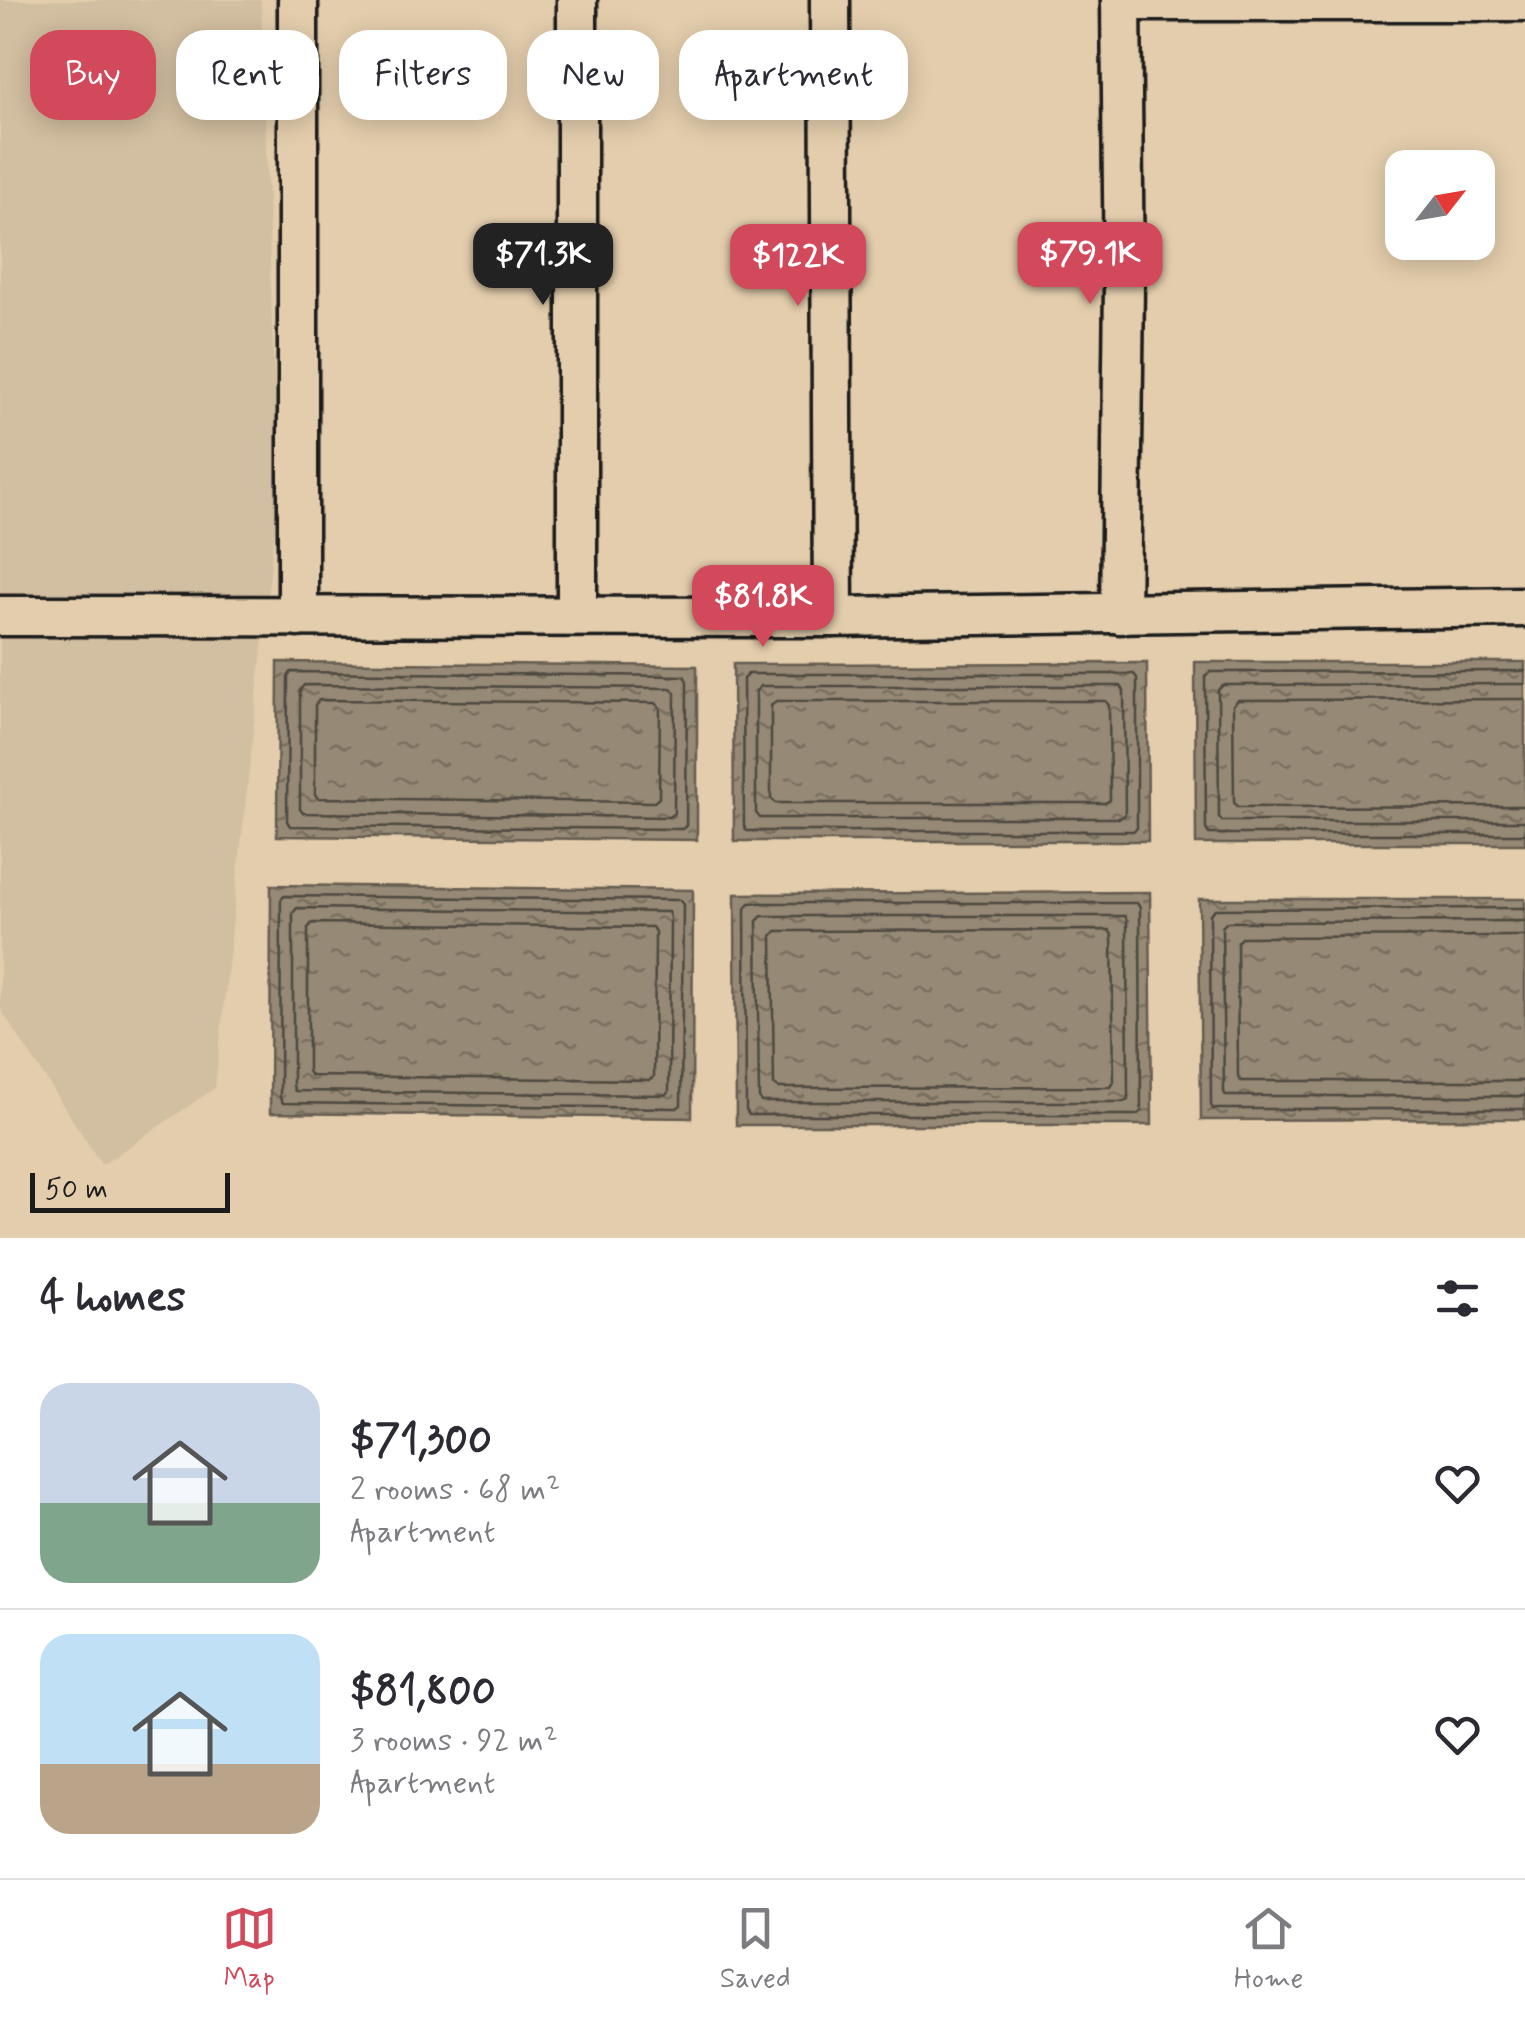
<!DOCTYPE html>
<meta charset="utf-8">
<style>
:root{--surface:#fff;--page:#f2f2f3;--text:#2b2b33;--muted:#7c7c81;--line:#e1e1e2;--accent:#d1495b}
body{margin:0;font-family:Mynerve,sans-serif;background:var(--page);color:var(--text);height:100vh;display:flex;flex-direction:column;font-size:38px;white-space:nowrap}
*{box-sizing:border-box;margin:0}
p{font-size:32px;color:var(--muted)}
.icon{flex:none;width:55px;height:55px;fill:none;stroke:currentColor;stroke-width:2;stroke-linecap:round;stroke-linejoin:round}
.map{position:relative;height:1238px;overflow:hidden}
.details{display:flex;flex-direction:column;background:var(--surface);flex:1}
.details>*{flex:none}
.banner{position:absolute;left:30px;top:30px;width:1000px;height:90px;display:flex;gap:20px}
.needle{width:65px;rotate:59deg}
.fabs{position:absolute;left:1385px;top:150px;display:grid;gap:20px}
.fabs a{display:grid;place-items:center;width:110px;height:110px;border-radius:20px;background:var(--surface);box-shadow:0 5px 25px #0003;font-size:50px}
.scale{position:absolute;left:30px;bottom:25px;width:200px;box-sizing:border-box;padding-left:10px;border:5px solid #1c1c1c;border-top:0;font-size:28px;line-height:35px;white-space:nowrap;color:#1c1c1c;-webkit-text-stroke:8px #e3cdac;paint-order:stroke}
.price{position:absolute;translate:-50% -85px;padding:0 22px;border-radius:20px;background:var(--accent);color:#fff;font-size:32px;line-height:65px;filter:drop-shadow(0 2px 5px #0008)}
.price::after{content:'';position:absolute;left:50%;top:60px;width:30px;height:22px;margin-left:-15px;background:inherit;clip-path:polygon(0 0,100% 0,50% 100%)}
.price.on{background:#222;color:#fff}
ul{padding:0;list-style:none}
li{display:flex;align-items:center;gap:30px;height:250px;padding:0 40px}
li+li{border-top:2px solid var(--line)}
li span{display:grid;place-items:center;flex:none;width:280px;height:200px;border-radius:30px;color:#555}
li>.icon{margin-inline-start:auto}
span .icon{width:120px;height:120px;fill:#fffc;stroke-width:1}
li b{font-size:42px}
h2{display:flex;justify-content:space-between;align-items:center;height:120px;padding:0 40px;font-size:42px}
.pill{padding:0 35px;border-radius:30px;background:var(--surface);box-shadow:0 5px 25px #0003;font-size:35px;line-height:90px}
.pill.on{background:var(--accent);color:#fff}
.menu{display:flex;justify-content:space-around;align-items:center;height:140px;border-top:2px solid var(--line);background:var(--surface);font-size:28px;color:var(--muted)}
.menu a{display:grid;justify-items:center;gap:5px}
.menu .on{color:var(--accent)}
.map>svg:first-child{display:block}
</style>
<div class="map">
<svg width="1525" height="1238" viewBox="0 0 1525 1238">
<defs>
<pattern id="water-ripples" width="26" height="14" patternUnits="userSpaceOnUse" patternTransform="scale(2.5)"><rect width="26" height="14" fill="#968975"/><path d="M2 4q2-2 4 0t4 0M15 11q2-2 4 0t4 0" fill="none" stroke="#7a6f5f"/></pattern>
</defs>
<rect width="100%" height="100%" fill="#e3cdac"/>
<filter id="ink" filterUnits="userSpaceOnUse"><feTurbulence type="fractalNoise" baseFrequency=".01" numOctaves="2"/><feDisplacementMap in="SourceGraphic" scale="20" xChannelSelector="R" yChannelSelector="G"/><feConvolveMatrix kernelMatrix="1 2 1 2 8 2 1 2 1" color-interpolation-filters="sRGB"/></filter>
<g filter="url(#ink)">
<path fill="#d2bea0" d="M0 0H261L278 497 215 1088 102 1165 0 1008Z"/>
<g fill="url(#water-ripples)" stroke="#655d51" stroke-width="2.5">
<path d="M278 662 697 666V840L277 836Z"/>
<path d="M1195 662H1525V844H1196Z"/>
<path d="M1147 663 1148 841H734L733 664Z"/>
<path d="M271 885 693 890 692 1118 270 1113Z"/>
<path d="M1150 892 1152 1125H736L735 894Z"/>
<path d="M1199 899H1525V1119L1201 1120Z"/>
</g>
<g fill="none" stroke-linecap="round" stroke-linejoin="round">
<g stroke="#4d4840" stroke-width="2.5">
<path d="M1525 671 1210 672 1205 677 1206 829 1209 834H1525"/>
<path d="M291 672 684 676 687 681 686 826 682 829 290 826 287 821 288 677Z"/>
<path d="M748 674H1134L1137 678V828L1133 831H747L744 826 743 679Z"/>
<path d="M1525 684 1223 685 1218 690 1219 817 1222 821H1525"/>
<path d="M304 685 671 688 675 693 674 813 669 817 303 813 300 809V690Z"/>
<path d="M761 686H1121L1124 691 1125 815 1120 818H760L756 813V691Z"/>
<path d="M1525 699 1238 700 1233 705 1234 802 1237 807 1525 806"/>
<path d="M319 700 656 703 660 708 659 798 654 802 318 798 315 794V705Z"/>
<path d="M776 701H1106L1109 706 1110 800 1105 803H775L771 798V706Z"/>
<path d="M284 896 680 900 683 905 681 1105 677 1108 283 1103 280 1098 281 900Z"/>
<path d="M750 903H1137L1140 908 1141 1112 1136 1115H749L746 1110 745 909Z"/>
<path d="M297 908 668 912 670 917 669 1092 664 1095 295 1091 293 1086V913Z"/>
<path d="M1525 908 1215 909 1210 914 1211 1105 1213 1109H1525"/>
<path d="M762 916H1125L1127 920 1128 1100 1124 1102H761L759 1098 757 921Z"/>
<path d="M1525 921 1227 922 1222 927 1224 1092 1226 1096H1525"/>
<path d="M312 923 652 927 655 932 654 1077 649 1080 311 1076 308 1071V928Z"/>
<path d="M1109 930 1112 935 1114 1082 1111 1087 779 1088 774 1085 772 936 776 931Z"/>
<path d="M1525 936 1242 937 1237 942 1238 1077 1241 1081H1525"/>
</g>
<g stroke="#1c1c1c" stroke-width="45">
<g id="minor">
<path d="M298 0V617"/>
<path d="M577 0V615"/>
<path d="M830 0 833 617"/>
<path d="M1121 1H1525"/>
<path d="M1120 614 1124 284 1121 0"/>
<path d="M0 616 833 617 1525 607"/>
</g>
</g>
<use href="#minor" stroke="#e3cdac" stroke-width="38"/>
</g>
</g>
</svg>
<div class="fabs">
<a><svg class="needle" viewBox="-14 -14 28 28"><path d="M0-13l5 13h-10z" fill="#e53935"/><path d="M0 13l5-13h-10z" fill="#7c7c81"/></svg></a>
</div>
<div class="scale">50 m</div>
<b class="price" style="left:1090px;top:307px">$79.1K</b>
<b class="price on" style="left:543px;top:308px">$71.3K</b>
<b class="price" style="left:798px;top:309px">$122K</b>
<b class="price" style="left:763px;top:650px">$81.8K</b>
<div class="banner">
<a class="pill on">Buy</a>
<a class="pill">Rent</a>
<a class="pill">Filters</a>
<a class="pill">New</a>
<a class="pill">Apartment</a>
</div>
</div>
<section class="details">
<h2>4 homes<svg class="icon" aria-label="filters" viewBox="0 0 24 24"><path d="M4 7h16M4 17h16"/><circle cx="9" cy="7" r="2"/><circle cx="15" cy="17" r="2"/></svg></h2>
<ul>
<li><span style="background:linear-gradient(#c9d6e8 60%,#7fa58c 0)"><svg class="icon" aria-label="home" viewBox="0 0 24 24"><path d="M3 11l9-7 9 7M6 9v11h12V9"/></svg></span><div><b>$71,300</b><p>2 rooms · 68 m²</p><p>Apartment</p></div><svg class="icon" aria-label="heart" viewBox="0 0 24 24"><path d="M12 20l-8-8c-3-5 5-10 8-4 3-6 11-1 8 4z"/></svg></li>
<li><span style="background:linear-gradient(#bfe0f5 65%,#b9a48a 0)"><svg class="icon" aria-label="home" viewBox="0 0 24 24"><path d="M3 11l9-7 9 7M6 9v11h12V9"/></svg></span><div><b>$81,800</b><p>3 rooms · 92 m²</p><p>Apartment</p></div><svg class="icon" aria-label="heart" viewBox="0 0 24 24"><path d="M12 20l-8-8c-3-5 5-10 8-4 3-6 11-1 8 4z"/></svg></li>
</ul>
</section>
<nav class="menu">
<a class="on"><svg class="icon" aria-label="map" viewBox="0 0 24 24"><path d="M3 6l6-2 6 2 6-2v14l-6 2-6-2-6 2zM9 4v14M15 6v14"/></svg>Map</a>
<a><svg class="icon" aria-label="saved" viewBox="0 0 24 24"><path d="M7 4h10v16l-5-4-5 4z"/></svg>Saved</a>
<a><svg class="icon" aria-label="home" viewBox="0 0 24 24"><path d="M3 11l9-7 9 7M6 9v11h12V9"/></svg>Home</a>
</nav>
